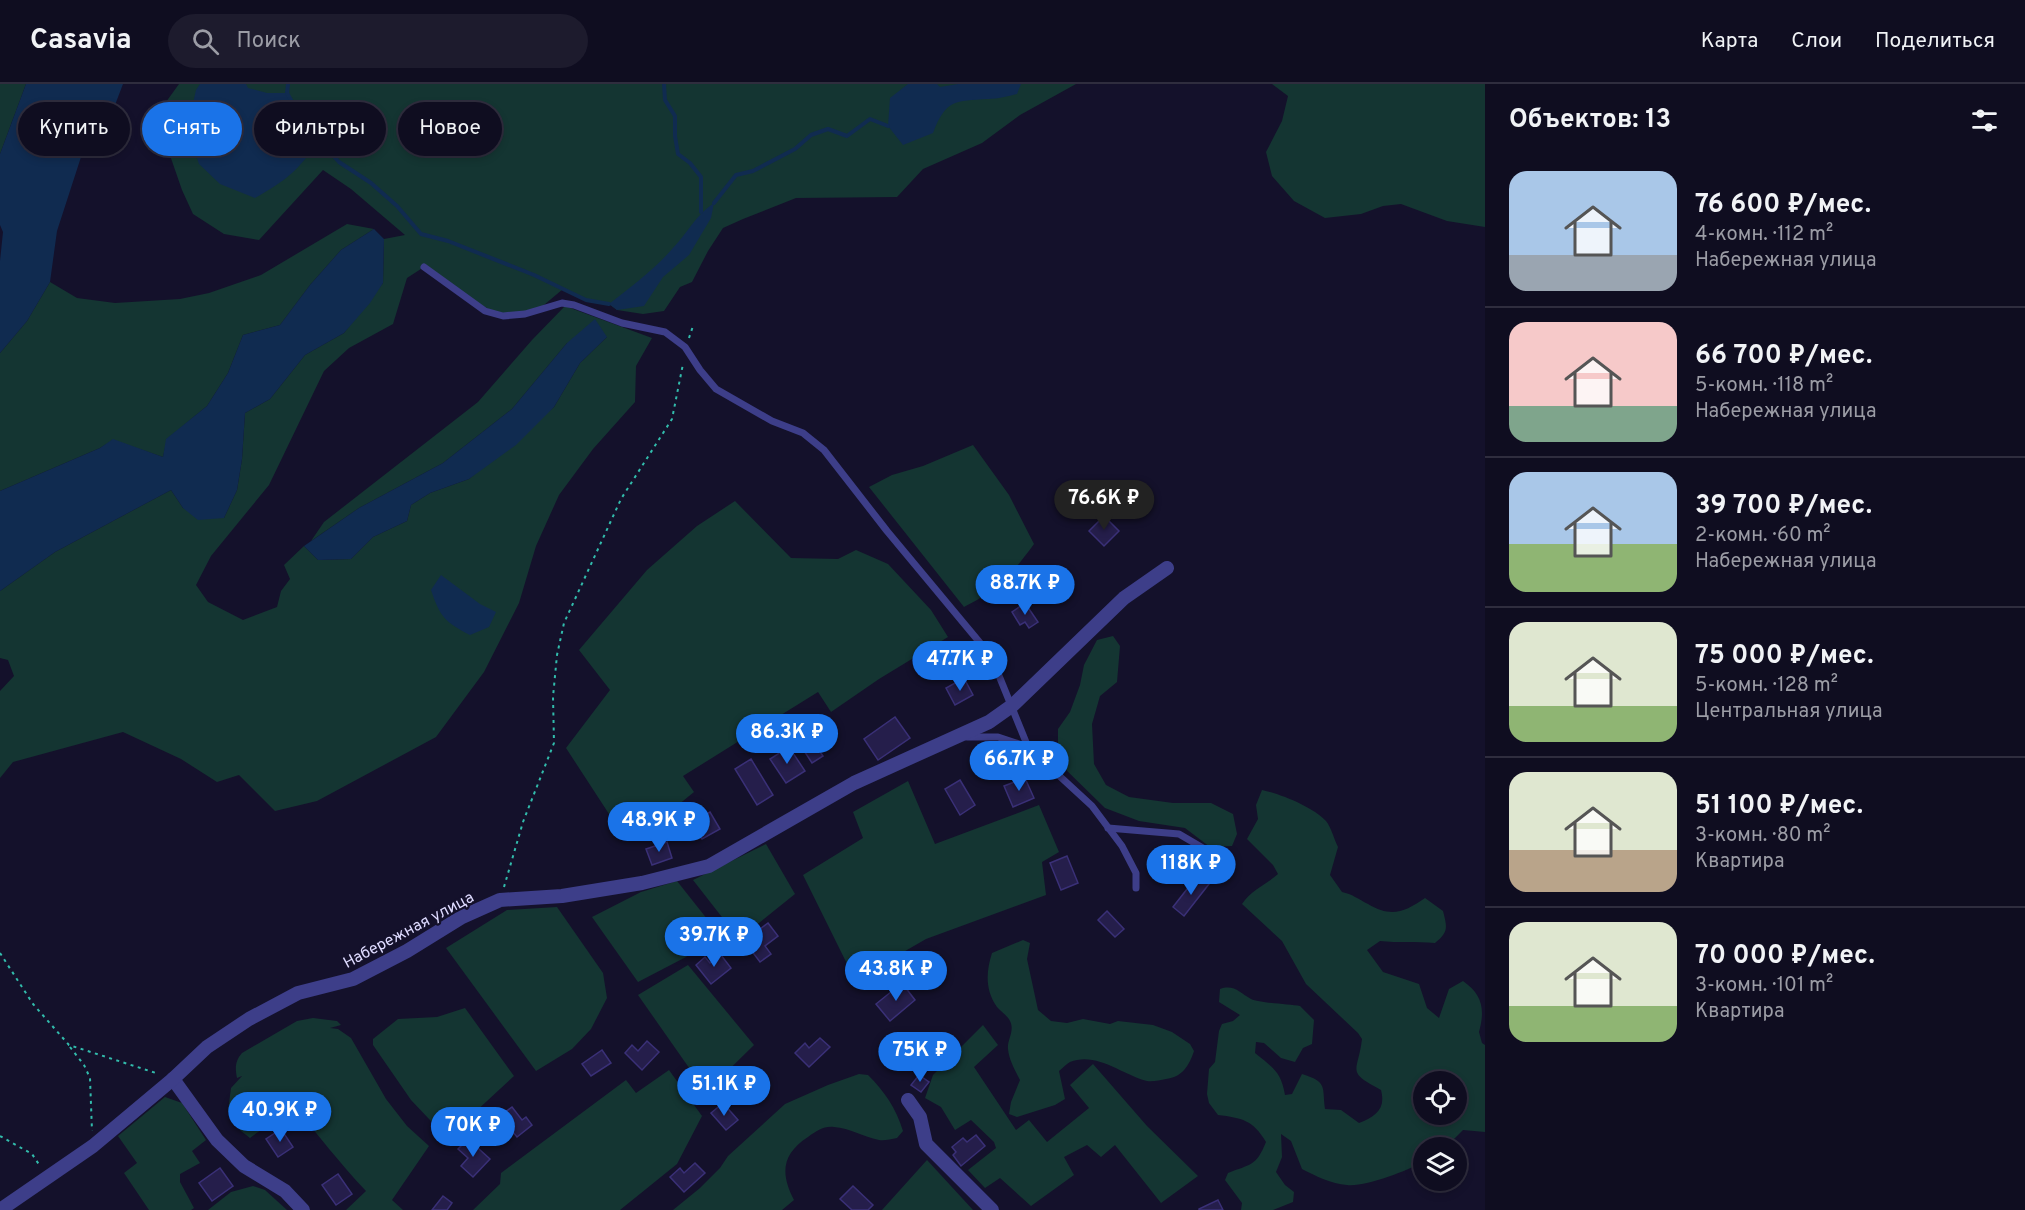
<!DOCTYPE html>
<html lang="ru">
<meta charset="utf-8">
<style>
:root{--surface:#0f0d20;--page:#1d1b2d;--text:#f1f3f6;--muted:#9b9ca5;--line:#2f2d3e;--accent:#1a73e8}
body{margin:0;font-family:Overpass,sans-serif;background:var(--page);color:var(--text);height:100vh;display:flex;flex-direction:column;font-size:22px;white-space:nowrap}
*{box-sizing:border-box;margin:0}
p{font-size:20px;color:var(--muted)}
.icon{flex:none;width:33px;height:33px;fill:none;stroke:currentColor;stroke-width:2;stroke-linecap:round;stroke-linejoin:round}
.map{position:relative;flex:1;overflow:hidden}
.sheet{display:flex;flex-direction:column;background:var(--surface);width:540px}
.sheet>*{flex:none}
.banner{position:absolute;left:18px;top:18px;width:570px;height:54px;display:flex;gap:12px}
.buttons{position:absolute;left:1413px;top:987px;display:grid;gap:12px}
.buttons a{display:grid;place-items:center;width:54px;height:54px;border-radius:50%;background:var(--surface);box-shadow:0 3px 9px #0003,0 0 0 2px var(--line);font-size:30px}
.price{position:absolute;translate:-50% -51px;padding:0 14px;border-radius:21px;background:var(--accent);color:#fff;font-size:20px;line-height:39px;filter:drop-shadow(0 2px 3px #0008)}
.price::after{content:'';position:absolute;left:50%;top:36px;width:18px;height:14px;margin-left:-9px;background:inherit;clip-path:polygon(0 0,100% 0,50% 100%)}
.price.active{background:#222;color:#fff}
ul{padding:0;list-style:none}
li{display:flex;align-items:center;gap:18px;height:150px;padding:0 24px}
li+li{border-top:2px solid var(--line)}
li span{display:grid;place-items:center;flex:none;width:168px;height:120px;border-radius:18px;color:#555}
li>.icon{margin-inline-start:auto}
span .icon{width:72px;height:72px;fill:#fffc;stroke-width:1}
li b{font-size:26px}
h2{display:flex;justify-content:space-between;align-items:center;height:72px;padding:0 24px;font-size:26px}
.chip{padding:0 21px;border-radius:27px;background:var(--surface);box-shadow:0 3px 9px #0003,0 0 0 2px var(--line);font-size:21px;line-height:54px}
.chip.active{background:var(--accent);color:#fff}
header{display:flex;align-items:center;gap:36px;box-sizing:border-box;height:84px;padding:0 30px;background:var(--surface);border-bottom:2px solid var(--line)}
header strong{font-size:28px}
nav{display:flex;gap:33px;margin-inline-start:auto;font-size:21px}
.search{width:420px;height:54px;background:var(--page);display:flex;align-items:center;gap:15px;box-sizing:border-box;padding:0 21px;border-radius:33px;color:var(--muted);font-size:22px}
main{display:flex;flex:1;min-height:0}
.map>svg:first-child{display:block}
</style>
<header>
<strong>Casavia</strong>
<div class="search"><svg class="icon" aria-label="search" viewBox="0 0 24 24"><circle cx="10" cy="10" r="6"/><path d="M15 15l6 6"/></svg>Поиск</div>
<nav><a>Карта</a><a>Слои</a><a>Поделиться</a></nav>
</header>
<main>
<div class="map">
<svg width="1485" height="1126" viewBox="0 0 1485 1126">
<rect width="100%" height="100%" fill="#14112b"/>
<g fill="#143532" fill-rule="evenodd">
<path d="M0 0H26L0 70Z"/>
<path d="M179 0H1076L1020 31 982 59 923 85 897 113 796 114 743 135 723 144 708 167 692 198 680 203 664 227 643 230 617 226 609 220 586 216 563 205 538 226 499 231 464 211 424 183 407 194 393 240 349 264 324 287 269 401 211 472 196 501 208 518 243 536 277 523 281 507 290 495 284 481 304 462 318 476 351 475 373 453 407 437 411 421 430 409 469 395 554 323 580 279 607 253 567 259 512 325 443 379 359 424 311 457 324 438 478 318 532 256 565 222 652 254 636 282 635 318 593 365 559 411 536 462 519 519 484 588 436 653 317 717 275 727 239 691 217 698 181 675 123 648 13 678 0 694V607L14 592 8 576 0 574V507L55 468 171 406 183 424 224 434 237 406 242 375 245 329 270 315 305 271 344 249 383 199 384 155 405 151 351 105 323 86 259 156 224 150 193 130 182 106 165 57 166 18Z"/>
<path d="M1272 0H1485V143L1447 137 1401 120 1383 122 1361 130 1325 134 1294 117 1272 92 1266 68 1282 37 1288 12Z"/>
<path d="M347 140 374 145 341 166 310 201 280 241 243 251 228 289 207 322 167 355 163 373 113 356 100 364 0 407V269L27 237 50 198 77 214 115 219 180 215 209 209 261 191Z"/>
<path d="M973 361 1009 411 1034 460C1012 490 998 506 964 523L869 403 892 391 923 382Z"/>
<path d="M735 417 791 474 838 475 856 466 888 480 931 526 948 553 879 595 831 628 818 608 683 692 694 708 656 739 624 753 566 664 610 606 579 566 647 486 697 442Z"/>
<path d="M1113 552 1120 562 1117 598 1100 612 1092 640 1094 680 1106 701 1129 713 1173 719H1211L1233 730 1237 750 1232 762 1210 763 1185 744 1139 737 1105 724 1058 678V645L1070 628 1080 601 1084 581 1097 556Z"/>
<path d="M908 697 935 760 1039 721 1059 768 1042 778 1046 811 926 855 855 896 803 791 863 754 853 728Z"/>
<path d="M1262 706C1281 710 1313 723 1326 737 1331 743 1334 755 1338 763L1330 791 1342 808C1352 810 1358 815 1368 820 1391 834 1405 828 1425 814L1443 827C1447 843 1449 848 1435 859 1416 857 1398 859 1380 857L1367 866 1383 888 1419 900 1427 924 1439 934 1449 905 1463 897C1483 911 1485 926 1479 948L1482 959 1485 961V1048L1463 1046 1451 1058 1448 1063 1424 1064 1423 1078C1406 1087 1366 1103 1347 1101 1331 1100 1316 1092 1302 1085L1291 1057 1281 1050 1282 1073 1276 1088 1285 1101 1294 1108 1293 1118 1273 1126H1241L1242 1119 1225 1096 1228 1089C1250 1080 1256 1083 1266 1058 1253 1036 1242 1034 1218 1031L1209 1019 1207 1010 1209 985 1215 978 1219 947 1222 940 1233 937 1240 931 1219 918 1220 905C1234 900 1240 909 1251 915 1259 919 1289 920 1300 922L1314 936 1312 960 1303 964 1295 978 1281 974 1264 959 1256 958 1255 969C1272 983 1281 987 1285 1011L1292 1010 1302 990C1328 998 1322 1003 1325 1025L1341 1026 1359 1039C1376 1032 1386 1025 1381 1006 1345 987 1358 989 1362 955L1358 949 1306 900 1282 857 1242 820C1251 806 1266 801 1278 790L1273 781 1247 755 1258 735 1256 721ZM1424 998H1456V1030H1424Z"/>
<path d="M766 760 795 810 739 855 693 796Z"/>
<path d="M677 797 715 845 686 873 638 898 592 833 641 808Z"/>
<path d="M557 823 603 889 607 914 591 945 572 965 536 987 446 864 507 826Z"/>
<path d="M1023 856 1030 859 1027 875 1038 926 1051 937 1067 939 1083 935 1110 940 1118 937 1153 941 1172 948 1190 960 1194 967C1189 982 1182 993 1166 995 1160 996 1153 998 1147 997 1123 991 1096 967 1070 978 1066 980 1062 985 1059 987L1065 1015 1055 1021 1017 1033 1009 1030 1011 1018 1020 996C1015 986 1009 976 1008 965 1007 956 1015 947 1010 937 1008 932 1001 928 997 923 985 906 986 888 992 869Z"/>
<path d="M688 881 754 961 706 1008 638 911Z"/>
<path d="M465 924 514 992 447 1054 411 1016 373 961V955L398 935 437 933Z"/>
<path d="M313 934 337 937 341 941 330 944 338 945 351 954 386 1015 407 1042 429 1062 392 1116 403 1126H346L366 1107C340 1080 318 1050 293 1022L250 1054 241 1047 228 1027 231 1004 242 992 237 994C235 984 235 977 242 969L297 937Z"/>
<path d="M983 941 998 961 974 983 1016 1046 1029 1036 1047 1058 1089 1024 1070 1001 1093 980 1147 1042 1198 1092 1161 1119 1115 1061 1101 1073 1087 1061 1064 1073 1074 1091 1031 1122 1000 1094 985 1104 968 1086 996 1064 994 1058 971 1036 955 1046 941 1023 925 1014 933 991Z"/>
<path d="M669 986 702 1032 677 1080 620 1126H473L500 1100 501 1089 626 996 636 1009Z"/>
<path d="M859 990 868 991C885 1008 896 1024 903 1047L897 1054C891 1055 884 1057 879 1056 863 1053 850 1044 834 1043 823 1042 817 1047 808 1053 782 1070 780 1089 794 1116L782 1126H673L700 1104 720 1084 728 1072 785 1020 828 1001Z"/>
<path d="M165 1013 182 1019 206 1056 192 1067 200 1079 180 1090V1098L194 1124 191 1126H149L124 1089 137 1079 118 1052Z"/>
<path d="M927 1076 973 1126H882Z"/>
<path d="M253 1102 265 1106 287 1126H208L231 1108Z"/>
</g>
<g fill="#102b50">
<path d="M26 0H123L115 21 81 73 57 147 50 198 27 237 0 269V177L3 148 0 141V70Z"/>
<path d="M200 0H246L248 4 267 9H287L301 34 319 56C299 86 287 96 255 114L220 100 199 80 187 46 196 6Z"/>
<path d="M908 0H937L940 3 958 0H1021L1017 10C1008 12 998 15 988 15 955 17 946 15 933 49L903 61 888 42 890 14Z"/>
<path d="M714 119 711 134 689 171 663 193 644 222 617 226 609 220C632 202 654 186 673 164 688 148 696 131 714 119Z"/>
<path d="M374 145 384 155 383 199 370 219 344 249 305 271 270 315 245 329 242 375 237 406 224 434 198 436 183 424 171 406 55 468 0 507V407L100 364 113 355 163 373 166 355 207 322 228 289 243 251 280 241 310 201 341 166Z"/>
<path d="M595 235 607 253 580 279 554 323 516 361 469 395 430 409 411 421 407 437 373 453 351 475 318 476 304 462 359 424 443 379 512 325 567 259Z"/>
<path d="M441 491 480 520 496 528 489 543 470 551C445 538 440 533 431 506Z"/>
</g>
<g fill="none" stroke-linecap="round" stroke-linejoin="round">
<g stroke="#102b50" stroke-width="4">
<path d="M288 0 287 9 301 34 319 56 339 78 371 99 397 122 421 150 448 157 534 191 586 216 609 220"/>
<path d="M664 0 665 16 675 32V52L678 70 690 79 701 93V128"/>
<path d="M714 119 736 91 753 87 795 65 811 51 828 45 847 52 870 35 888 42"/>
</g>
</g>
<g fill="#251e4b" stroke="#3a3077" stroke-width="1.5">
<path d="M1104 432 1119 447 1104 462 1089 447Z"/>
<path d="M1025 519 1038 538 1029 544 1025 538 1020 541 1012 528Z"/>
<path d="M964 594 973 611 955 621 946 604Z"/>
<path d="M895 633 910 654 878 676 864 655Z"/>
<path d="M814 649 822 662 818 665 823 672 812 679 799 659Z"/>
<path d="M789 663 805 687 786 699 770 675Z"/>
<path d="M751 675 773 711 757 721 735 685Z"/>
<path d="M1025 694 1034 714 1013 723 1004 702Z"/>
<path d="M960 696 975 721 960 731 945 705Z"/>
<path d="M695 726 700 734 710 728 720 745 702 755 687 730Z"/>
<path d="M667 758 672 774 652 781 646 765Z"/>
<path d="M1067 772 1078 799 1061 806 1050 779Z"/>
<path d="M1198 791 1209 800 1184 832 1173 823Z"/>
<path d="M1107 827 1124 845 1115 853 1098 836Z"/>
<path d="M768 839 778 852 765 862 771 870 760 878 744 857Z"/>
<path d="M721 871 731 884 711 900 696 881 705 873 710 879Z"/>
<path d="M902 899 915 916 890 937 876 920Z"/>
<path d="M820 954 830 963 809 983 795 969 805 959 809 964Z"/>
<path d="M647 957 659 968 642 986 625 969 632 961 638 967Z"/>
<path d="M602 966 611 979 591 992 582 980Z"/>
<path d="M919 991 929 998 921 1008 911 1001Z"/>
<path d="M723 1019 738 1036 726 1046 711 1029Z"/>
<path d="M512 1023 522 1036 526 1033 532 1041 517 1053 500 1032Z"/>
<path d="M281 1045 293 1063 278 1073 266 1055Z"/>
<path d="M976 1051 985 1062 961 1082 953 1071 956 1068 952 1063 963 1054 967 1058Z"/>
<path d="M468 1055 490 1075 473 1093 461 1082 468 1074 458 1065Z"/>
<path d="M695 1079 705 1089 684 1108 670 1093 680 1084 684 1089Z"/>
<path d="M220 1084 233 1102 212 1117 199 1099Z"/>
<path d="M338 1090 352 1110 336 1121 322 1101Z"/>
<path d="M853 1102 873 1121 868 1126H852L840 1115Z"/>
<path d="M443 1112 452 1119 447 1126H432Z"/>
<path d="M1218 1116 1223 1126H1199V1125Z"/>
</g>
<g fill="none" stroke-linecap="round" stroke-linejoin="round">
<g stroke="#32bcac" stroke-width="2" stroke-dasharray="3 4.5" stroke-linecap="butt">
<path d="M689 254 693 242"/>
<path d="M504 803 523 738 554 659 553 613 557 571 564 539 621 415 672 335 683 280"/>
<path d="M0 869 33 920 69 961 159 990"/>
<path d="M70 963 84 981 90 994 92 1047"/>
<path d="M0 1052 32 1070 40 1082"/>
</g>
<g stroke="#3d3e89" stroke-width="7">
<path d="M424 183 485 227 503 232 525 230 562 219 574 221 622 239 665 248 685 263 700 286 716 305 772 337 803 349 824 366 887 447 991 572 1028 663 1092 722 1122 762 1136 789V804"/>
<path d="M967 653H998L1028 663"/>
<path d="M1108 744 1179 750 1208 767"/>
</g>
<g stroke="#3d3e89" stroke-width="14">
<path d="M173 995 217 1056 244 1082 285 1107 303 1126"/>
<path d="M908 1016 920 1033 926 1060 992 1126"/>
<path d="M0 1126 93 1062 173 995 207 963 249 935 298 909 353 895 407 867 462 833 500 816 562 812 642 799 709 782 854 699 989 638 1013 621 1124 514 1167 484"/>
</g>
</g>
<g text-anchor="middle" stroke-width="4.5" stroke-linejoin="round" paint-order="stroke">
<g font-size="16" fill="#dedbff" stroke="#14112b">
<text transform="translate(408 845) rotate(-28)" y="6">Набережная улица</text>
</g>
</g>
</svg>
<div class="buttons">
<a><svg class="icon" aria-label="locate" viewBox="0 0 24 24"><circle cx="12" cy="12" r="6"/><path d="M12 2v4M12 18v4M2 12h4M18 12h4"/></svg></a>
<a><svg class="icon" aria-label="layers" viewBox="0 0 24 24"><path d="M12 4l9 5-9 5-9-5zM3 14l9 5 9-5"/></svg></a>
</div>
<b class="price active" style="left:1104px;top:447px">76.6K ₽</b>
<b class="price" style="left:1025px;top:532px">88.7K ₽</b>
<b class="price" style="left:960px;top:608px">47.7K ₽</b>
<b class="price" style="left:787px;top:681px">86.3K ₽</b>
<b class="price" style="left:1019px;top:708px">66.7K ₽</b>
<b class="price" style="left:659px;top:769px">48.9K ₽</b>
<b class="price" style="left:1191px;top:812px">118K ₽</b>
<b class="price" style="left:714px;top:884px">39.7K ₽</b>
<b class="price" style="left:896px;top:918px">43.8K ₽</b>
<b class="price" style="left:920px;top:999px">75K ₽</b>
<b class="price" style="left:724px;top:1033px">51.1K ₽</b>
<b class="price" style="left:280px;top:1059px">40.9K ₽</b>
<b class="price" style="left:473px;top:1074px">70K ₽</b>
<div class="banner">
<a class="chip">Купить</a>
<a class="chip active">Снять</a>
<a class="chip">Фильтры</a>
<a class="chip">Новое</a>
</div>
</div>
<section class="sheet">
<h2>Объектов: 13<svg class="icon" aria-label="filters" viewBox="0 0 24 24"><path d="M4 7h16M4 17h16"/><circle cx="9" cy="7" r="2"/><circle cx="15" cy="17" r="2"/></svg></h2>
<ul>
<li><span style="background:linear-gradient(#a9c7e8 70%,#9aa5b1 0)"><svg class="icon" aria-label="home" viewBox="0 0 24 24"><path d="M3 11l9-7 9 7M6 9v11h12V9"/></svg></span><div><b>76 600 ₽/мес.</b><p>4-комн. · 112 m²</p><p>Набережная улица</p></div></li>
<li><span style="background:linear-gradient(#f6c9c9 70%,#7fa58c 0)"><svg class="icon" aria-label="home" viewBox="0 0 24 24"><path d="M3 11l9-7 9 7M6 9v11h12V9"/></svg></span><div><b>66 700 ₽/мес.</b><p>5-комн. · 118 m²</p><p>Набережная улица</p></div></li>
<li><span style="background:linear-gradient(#a9c7e8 60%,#8fb573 0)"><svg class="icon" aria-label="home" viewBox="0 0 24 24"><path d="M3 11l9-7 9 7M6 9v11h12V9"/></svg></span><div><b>39 700 ₽/мес.</b><p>2-комн. · 60 m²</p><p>Набережная улица</p></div></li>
<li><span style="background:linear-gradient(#dfe7d0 70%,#8fb573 0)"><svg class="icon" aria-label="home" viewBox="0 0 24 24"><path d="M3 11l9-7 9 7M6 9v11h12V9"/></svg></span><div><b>75 000 ₽/мес.</b><p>5-комн. · 128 m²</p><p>Центральная улица</p></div></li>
<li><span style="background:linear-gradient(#dfe7d0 65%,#b9a48a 0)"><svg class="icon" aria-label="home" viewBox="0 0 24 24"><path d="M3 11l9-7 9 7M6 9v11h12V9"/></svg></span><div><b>51 100 ₽/мес.</b><p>3-комн. · 80 m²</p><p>Квартира</p></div></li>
<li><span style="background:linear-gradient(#dfe7d0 70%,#8fb573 0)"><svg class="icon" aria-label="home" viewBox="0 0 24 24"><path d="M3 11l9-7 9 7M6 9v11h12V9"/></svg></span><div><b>70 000 ₽/мес.</b><p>3-комн. · 101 m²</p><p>Квартира</p></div></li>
</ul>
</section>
</main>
